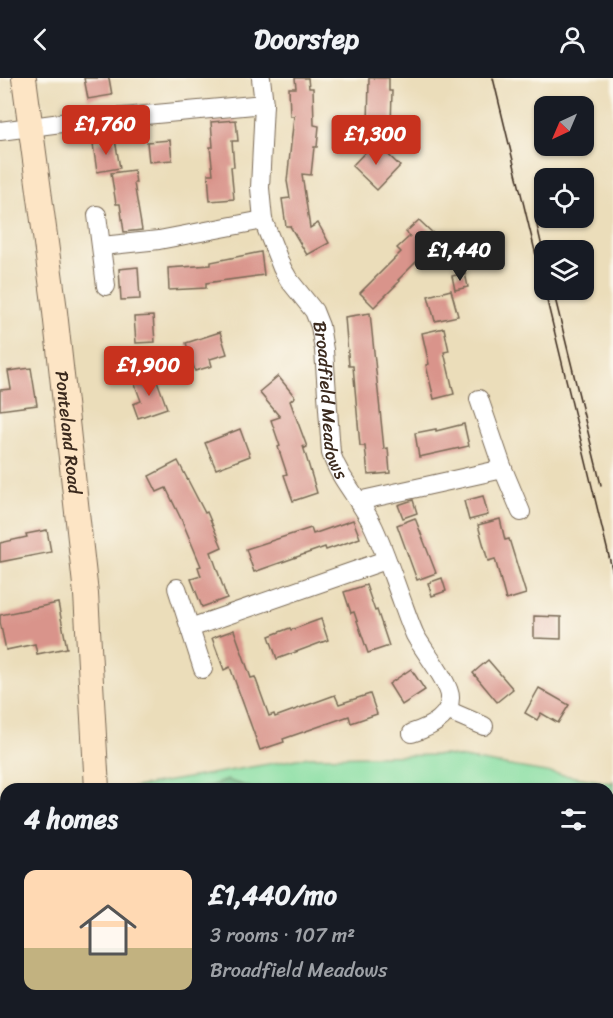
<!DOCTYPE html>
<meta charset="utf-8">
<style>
:root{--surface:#171b24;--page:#242831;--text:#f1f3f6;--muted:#9ea1a6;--accent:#c8321e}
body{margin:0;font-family:Sriracha,sans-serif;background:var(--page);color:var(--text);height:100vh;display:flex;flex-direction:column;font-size:22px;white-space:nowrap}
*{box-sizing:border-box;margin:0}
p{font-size:20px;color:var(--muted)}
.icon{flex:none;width:33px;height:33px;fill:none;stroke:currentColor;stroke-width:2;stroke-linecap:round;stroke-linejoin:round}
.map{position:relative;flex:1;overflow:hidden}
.side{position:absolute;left:0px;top:705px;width:614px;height:236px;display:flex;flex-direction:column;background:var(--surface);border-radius:18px 18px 0 0;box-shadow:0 2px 4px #0004}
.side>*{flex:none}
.needle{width:39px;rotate:224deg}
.controls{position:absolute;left:534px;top:18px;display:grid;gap:12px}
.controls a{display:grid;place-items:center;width:60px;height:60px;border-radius:12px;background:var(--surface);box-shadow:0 2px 4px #0004;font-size:30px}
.price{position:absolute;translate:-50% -51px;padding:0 14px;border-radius:6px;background:var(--accent);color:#fff;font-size:20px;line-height:39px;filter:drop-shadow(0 2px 3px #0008)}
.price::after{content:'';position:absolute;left:50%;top:36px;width:18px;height:14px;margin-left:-9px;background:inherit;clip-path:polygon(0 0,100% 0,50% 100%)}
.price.on{background:#222;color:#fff}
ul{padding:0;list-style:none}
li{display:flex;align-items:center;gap:18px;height:150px;padding:0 24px}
li span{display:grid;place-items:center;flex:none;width:168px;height:120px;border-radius:12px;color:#555}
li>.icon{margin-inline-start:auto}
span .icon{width:72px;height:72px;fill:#fffc;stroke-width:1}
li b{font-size:26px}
h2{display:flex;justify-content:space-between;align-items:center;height:72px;padding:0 24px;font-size:26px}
header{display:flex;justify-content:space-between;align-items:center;height:78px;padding:0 24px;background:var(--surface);font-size:27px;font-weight:700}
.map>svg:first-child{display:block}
</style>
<header><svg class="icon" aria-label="back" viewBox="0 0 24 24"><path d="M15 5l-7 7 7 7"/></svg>Doorstep<svg class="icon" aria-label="person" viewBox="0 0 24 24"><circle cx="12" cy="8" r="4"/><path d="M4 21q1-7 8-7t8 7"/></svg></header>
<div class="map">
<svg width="613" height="940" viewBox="0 0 613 940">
<rect width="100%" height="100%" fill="#fbf7ec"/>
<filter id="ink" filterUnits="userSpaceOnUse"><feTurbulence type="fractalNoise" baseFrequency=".0167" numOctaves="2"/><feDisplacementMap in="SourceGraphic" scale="12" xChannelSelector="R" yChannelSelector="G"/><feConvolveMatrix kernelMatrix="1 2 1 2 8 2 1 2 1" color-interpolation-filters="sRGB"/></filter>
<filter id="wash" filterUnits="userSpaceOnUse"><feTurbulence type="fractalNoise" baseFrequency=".008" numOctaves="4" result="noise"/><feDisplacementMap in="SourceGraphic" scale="24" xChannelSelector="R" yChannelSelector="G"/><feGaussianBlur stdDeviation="1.35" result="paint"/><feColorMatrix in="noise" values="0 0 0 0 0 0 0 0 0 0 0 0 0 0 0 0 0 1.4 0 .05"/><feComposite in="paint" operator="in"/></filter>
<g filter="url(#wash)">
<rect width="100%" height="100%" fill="#ebddba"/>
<path fill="#87dea2" stroke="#618460" stroke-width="1.5" d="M445 677 611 705 613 703V940H126V934H608V711H124L309 679Z"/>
<path fill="#6dbd88" stroke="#547453" stroke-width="1.5" d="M227 702 253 711H201Z"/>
<g id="blocks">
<g fill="#d9948b">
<path d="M84 0H109L112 17 88 21Z"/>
<path d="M295 0H308L309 10H313L314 47 319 48 317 69H314L311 97 302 96 310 150 318 145 329 165 307 177 290 148H286L282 121 290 120 287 103 294 38H290L289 10H296Z"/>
<path d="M369 0H389V13H392L391 49 368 48Z"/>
<path d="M236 42 238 63H232L234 89H231L234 121 210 123 208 96H213L210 69H213L211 44Z"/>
<path d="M115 62 120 90 97 94 93 66Z"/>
<path d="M170 62 172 82 149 84 147 64Z"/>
<path d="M375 64 400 88 377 112 352 88Z"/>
<path d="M134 92 136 105H134L142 152 124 154 120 126H116L111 95Z"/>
<path d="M419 142 439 161 398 202 400 203 374 229 360 215 401 174 397 170 410 158 406 154Z"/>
<path d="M261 174 264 197 206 205V210L169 212 168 190 211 187V184Z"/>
<path d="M138 189 140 221 121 222 119 191Z"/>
<path d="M465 195 468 209 455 212 452 198Z"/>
<path d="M451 212 458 238 435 243 428 218Z"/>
<path d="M370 235 384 371 388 370 390 395 368 397 365 368H360L353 288H349L345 239Z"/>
<path d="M153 238 155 264 136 265 134 239Z"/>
<path d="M444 250 449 273 444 274 454 316 434 321 426 287 429 286 422 255Z"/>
<path d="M220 254 227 276 210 281 212 288 195 293 186 265Z"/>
<path d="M31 290 37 327 0 332V312L11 311 8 293Z"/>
<path d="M155 297 167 330 138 340 133 326 141 323 134 304Z"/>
<path d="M278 298 295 319 290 323 307 369 305 370 303 368 317 415 293 423 284 397 287 396 278 369 280 368 271 342 280 339 259 314Z"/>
<path d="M464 346 469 368 419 379 415 355 436 351V353Z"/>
<path d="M240 351 250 378 216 391 205 365Z"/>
<path d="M178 383 205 435 207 434 222 469 211 474 227 520 202 529 191 501 201 498 198 489 201 488 183 445 166 410 157 414 149 398Z"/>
<path d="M483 418 488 437 469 442 464 423Z"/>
<path d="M413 422 417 435 403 440 398 427Z"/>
<path d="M415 440 436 495 417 502 397 447Z"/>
<path d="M500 441 505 462 509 461 526 516 506 522 495 481 488 483 478 447Z"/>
<path d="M353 442 360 460 326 472 325 469 254 494 246 471 311 450 313 456Z"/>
<path d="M47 452 51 474 0 484V465L27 459 26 456Z"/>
<path d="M442 500 446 513 432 518 428 505Z"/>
<path d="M366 507 375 533 377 532 389 568 368 575 354 534 351 535 344 514Z"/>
<path d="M58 525 67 570 37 576 35 566 6 572 0 544V537Z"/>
<path d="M534 538 561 539V561L534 560Z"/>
<path d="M321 541 328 562 277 581 269 558 290 550 291 552Z"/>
<path d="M234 552 251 600 255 599 269 638 274 636 275 639 335 617 339 626 370 616 377 636 351 645 349 638 283 661 284 664 260 672 230 589 224 592 212 560Z"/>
<path d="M488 582 513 611 497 624 473 595Z"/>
<path d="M411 591 425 612 402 627 389 606Z"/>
<path d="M539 610 569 627 558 645 541 635 537 642 525 635Z"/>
</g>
</g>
</g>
<g filter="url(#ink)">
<use href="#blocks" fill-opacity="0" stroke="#796955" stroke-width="1.5"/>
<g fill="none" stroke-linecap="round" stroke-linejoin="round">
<g stroke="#796955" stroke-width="20">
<g id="street">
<path id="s1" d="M261 0 264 26 260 110 263 142 282 190 289 202 314 233 320 248 324 272 331 375C340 403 362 423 374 450 385 474 393 499 402 523 406 534 410 546 415 557 423 572 451 606 450 620 450 640 428 650 412 655"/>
<path d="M0 53 69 44 264 26"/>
<path d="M97 137 106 208"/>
<path d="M102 168 159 162 263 142"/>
<path d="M479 321 503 391 521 434"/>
<path d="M358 423 503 391"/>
<path d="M177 510 203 591"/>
<path d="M190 550 386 482"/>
<path d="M447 632 484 648"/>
</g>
</g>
<g stroke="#796955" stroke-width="26">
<g id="secondary">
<path id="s2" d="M24 0 54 225 86 516 97 711"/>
<path d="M106 934V940"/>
</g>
</g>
<use href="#street" stroke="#fff" stroke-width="18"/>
<use href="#secondary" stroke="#fde5c5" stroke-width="24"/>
<g stroke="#3b2a1e" stroke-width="1.5">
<path d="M493 0 613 495"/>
<path d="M536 143 544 178"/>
<path d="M553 212 601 407"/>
</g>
</g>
</g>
<g text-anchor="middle" stroke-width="4.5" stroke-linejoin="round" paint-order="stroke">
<g font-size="18" fill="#3b2a1e" stroke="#fbf7ec">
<text dy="6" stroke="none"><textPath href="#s1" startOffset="339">Broadfield Meadows</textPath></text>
<text dy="6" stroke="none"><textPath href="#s2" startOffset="357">Ponteland Road</textPath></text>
</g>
</g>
</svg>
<div class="controls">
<a><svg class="needle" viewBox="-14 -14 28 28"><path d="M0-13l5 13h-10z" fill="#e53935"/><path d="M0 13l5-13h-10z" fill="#9ea1a6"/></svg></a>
<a><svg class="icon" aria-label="locate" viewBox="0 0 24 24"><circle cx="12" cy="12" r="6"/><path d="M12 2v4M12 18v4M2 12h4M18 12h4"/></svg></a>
<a><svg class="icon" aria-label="layers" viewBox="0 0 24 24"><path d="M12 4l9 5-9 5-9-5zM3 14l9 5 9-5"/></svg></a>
</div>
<b class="price" style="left:106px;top:78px">£1,760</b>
<b class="price" style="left:376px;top:88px">£1,300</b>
<b class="price on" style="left:460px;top:204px">£1,440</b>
<b class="price" style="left:149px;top:319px">£1,900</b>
<section class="side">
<h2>4 homes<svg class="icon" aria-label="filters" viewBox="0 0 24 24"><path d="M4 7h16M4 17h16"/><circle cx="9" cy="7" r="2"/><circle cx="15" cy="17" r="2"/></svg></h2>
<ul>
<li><span style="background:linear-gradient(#ffd9b3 65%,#c2b280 0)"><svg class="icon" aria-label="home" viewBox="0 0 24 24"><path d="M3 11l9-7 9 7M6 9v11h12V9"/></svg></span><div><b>£1,440/mo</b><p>3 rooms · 107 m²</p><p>Broadfield Meadows</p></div></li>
</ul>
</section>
</div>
